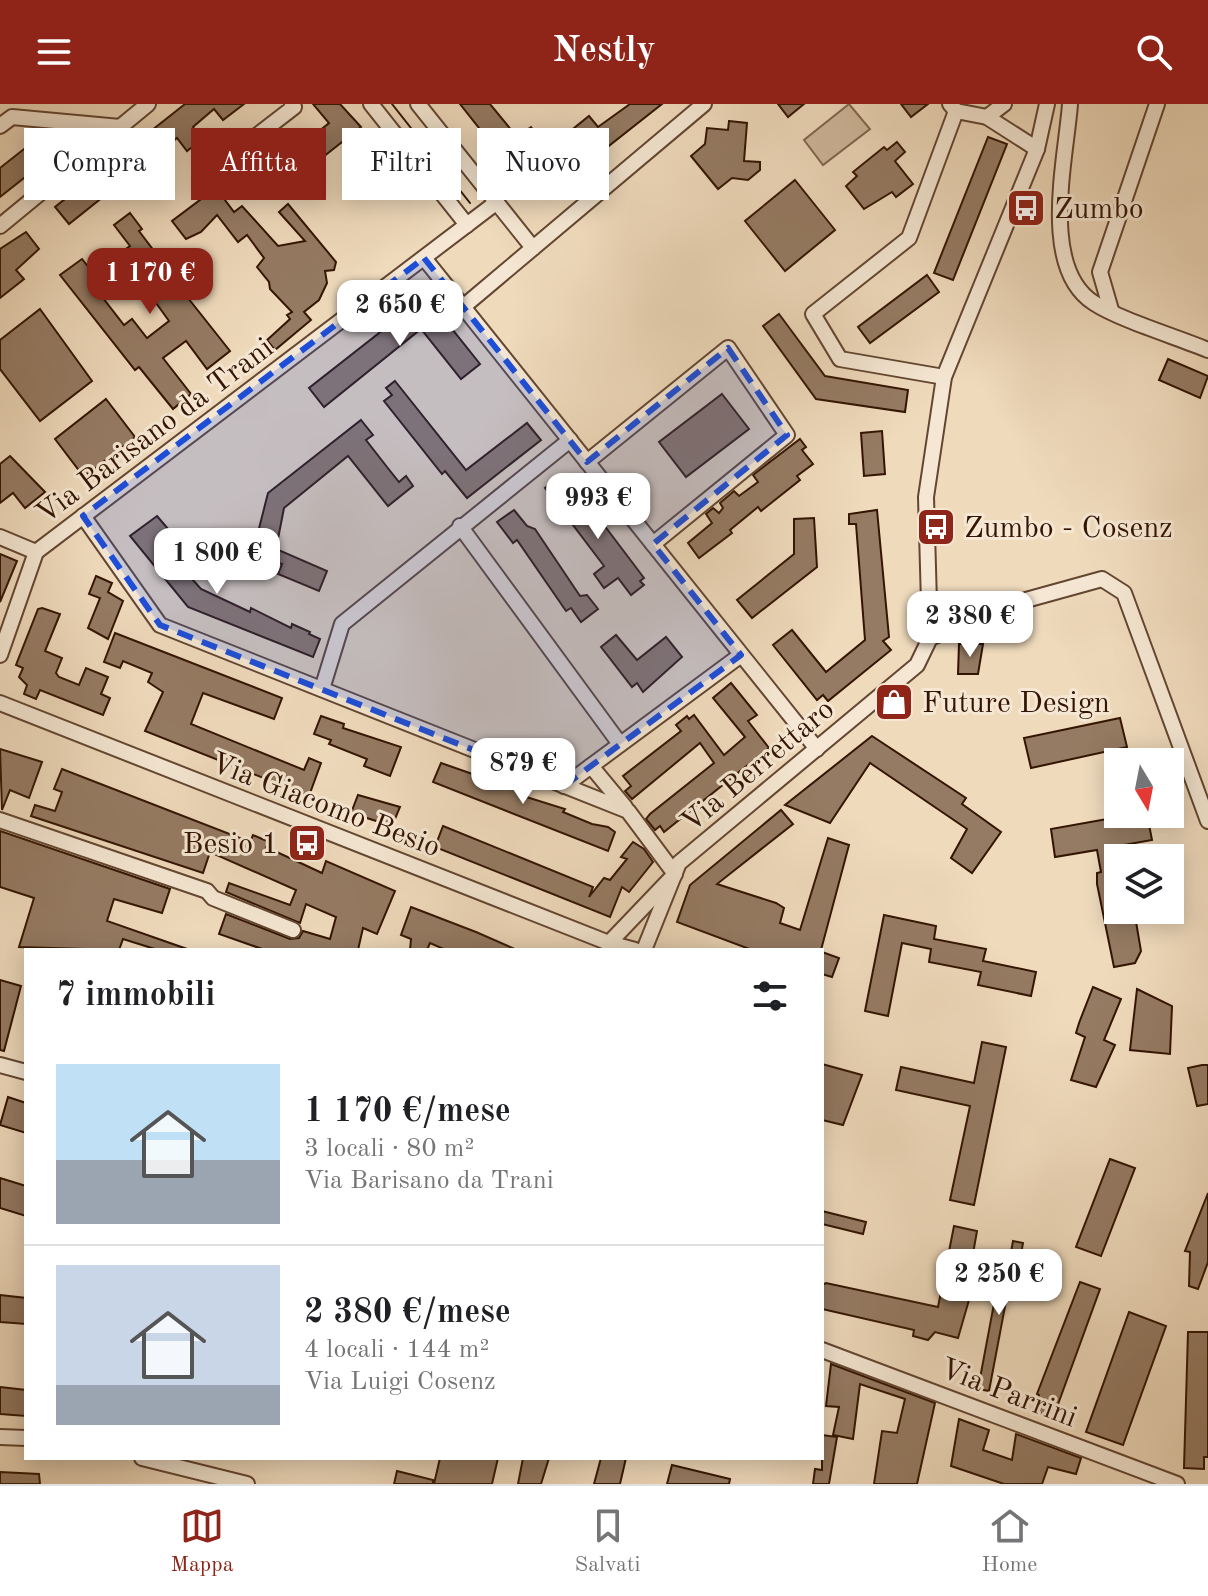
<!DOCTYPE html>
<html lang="it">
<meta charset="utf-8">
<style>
:root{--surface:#fff;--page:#f6f6f6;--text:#202124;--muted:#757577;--line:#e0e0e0;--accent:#8f2418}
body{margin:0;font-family:"Old Standard TT",serif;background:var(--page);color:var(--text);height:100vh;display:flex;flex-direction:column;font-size:30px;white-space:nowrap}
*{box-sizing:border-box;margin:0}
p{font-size:26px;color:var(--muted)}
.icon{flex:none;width:44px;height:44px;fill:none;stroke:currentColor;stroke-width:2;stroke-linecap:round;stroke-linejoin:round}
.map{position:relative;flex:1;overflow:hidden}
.panel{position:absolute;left:24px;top:844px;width:800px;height:512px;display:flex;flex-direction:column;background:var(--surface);border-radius:0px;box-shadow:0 4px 20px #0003}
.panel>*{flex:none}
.guide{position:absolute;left:24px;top:24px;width:800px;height:72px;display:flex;gap:16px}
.needle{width:52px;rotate:170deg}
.fabs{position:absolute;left:1104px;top:644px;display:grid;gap:16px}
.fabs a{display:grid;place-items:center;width:80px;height:80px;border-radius:0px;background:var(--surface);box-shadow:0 4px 20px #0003;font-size:40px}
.price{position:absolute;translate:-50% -68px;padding:0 18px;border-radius:16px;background:#fff;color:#222;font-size:26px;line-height:52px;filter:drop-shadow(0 2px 4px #0008)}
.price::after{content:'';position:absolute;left:50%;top:48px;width:24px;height:18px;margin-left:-12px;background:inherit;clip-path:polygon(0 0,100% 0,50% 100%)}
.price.active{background:var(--accent);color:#fff}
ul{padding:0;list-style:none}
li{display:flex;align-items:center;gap:24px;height:200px;padding:0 32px}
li+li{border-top:2px solid var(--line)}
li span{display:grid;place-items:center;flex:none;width:224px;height:160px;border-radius:0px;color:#555}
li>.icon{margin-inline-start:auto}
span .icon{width:96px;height:96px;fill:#fffc;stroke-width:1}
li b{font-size:34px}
h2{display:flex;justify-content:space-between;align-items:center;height:96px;padding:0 32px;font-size:34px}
.pill{padding:0 28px;border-radius:0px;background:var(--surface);box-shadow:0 4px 20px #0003;font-size:28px;line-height:72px}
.pill.active{background:var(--accent);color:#fff}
header{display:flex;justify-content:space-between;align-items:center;height:104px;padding:0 32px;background:var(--accent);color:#fff;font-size:36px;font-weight:700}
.menu{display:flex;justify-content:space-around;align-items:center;height:112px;border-top:2px solid var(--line);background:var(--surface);font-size:22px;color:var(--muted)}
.menu a{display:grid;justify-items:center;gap:4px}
.menu .active{color:var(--accent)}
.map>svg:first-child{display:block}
</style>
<header><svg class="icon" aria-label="menu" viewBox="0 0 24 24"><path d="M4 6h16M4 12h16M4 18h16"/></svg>Nestly<svg class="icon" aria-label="search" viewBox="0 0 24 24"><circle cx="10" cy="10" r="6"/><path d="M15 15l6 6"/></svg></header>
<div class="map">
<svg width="1208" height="1380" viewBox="0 0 1208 1380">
<rect width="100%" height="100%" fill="#efdabc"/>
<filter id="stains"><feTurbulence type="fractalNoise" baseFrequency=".0025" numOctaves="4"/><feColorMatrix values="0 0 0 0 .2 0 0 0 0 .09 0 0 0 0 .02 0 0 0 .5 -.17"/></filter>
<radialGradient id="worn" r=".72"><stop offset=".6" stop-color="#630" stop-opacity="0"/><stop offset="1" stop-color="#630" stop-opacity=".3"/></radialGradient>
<path fill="#cfb99d" stroke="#826750" stroke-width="2" d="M849 0 870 25 823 61 804 36Z"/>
<g fill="#957b63" stroke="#341503" stroke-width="2">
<path d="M185 0H244L223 16 214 5 193 23 202 35 187 47 177 34 69 120 55 103Z"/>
<path d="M313 0H340L361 23 294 76 280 59 329 19Z"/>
<path d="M460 0H490L517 33 531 23 548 45 589 12 598 23 630 0H662L596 52 590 45 558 70 551 61 525 82Z"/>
<path d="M778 0H804L788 13Z"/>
<path d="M901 0H928L911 13Z"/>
<path d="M729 17 747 19 744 57 760 58V66L748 76 732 74 718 85 691 52 705 40 707 24 728 26Z"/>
<path d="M43 30 58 47 0 93V64Z"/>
<path d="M988 33 1007 40 953 176 934 169Z"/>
<path d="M897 38 905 48 895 57 913 80 896 93 892 88 864 105 846 82 857 72 853 68 884 43 887 46Z"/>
<path d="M795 76 835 126 785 167 745 117Z"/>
<path d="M216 84 234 108 242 102 278 142 305 137 279 108 288 100 336 158 334 166 325 167 327 179 319 196 304 208 311 216 275 246 267 236 290 215 287 211 292 208 270 185 269 178 257 163 264 154 247 131 238 138 217 111 201 128 186 135 172 117Z"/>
<path d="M130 109 142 125 139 127 179 180 183 177 193 190 188 194 230 247 207 265 186 237 163 254 191 290 173 305 139 263 135 266 60 171 82 155 102 180 96 185 124 221 132 215 147 234 169 217 120 149 130 142 114 121Z"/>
<path d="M26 128 39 145 16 166 24 175 0 194V145Z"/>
<path d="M927 171 939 188 870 239 858 223Z"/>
<path d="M434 186 449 204 441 211 480 260 461 275 421 225 324 303 309 284Z"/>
<path d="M40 205 92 277 40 317 0 265V236Z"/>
<path d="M779 210 825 272 908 286 905 308 816 295 763 222Z"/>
<path d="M1168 255 1208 272 1200 294 1159 276Z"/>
<path d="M395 277 466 366 527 319 541 336 467 394 445 367 442 370 384 297 392 291 386 284Z"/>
<path d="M722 290 749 325 686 373 659 338Z"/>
<path d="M106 295 135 333 84 373 55 335Z"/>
<path d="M361 316 373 331 366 336 387 363 399 378 406 372 413 382 388 402 348 352 284 404 276 445 327 467 319 487 278 470 282 460 252 452 268 389Z"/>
<path d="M882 327 885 370 864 372 861 329Z"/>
<path d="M800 335 806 343 802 346 813 360 797 372 800 376 761 407 758 403 730 426 732 429 699 454 688 439 712 419 706 410 713 404 719 409 723 404 720 399 734 387 739 392 758 378 753 371Z"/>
<path d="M10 352 45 388 25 404 13 389 0 399V360Z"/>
<path d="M559 373 594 418 604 421 644 474 640 477 644 481 631 491 618 474 604 484 594 470 604 462 545 384Z"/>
<path d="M514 406 527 422 535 425 580 492 587 491 598 505 581 518 571 504 566 507 517 436 513 439 497 418Z"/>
<path d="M877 406 889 533 883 537 891 546 828 597 823 591 817 596 773 541 792 526 826 568 865 536 856 420H849V410Z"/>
<path d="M157 412 169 426 159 433 167 442 164 444 201 485 250 508 251 504 291 524 292 520 310 528 309 530 320 535 313 553 188 503 130 432Z"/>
<path d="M814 414 817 463 752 514 737 496 794 450V415Z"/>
<path d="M0 450 17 457 0 498Z"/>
<path d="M96 472 112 479 108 488 123 497 108 535 88 524 100 494 89 490Z"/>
<path d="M42 504 60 510 45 547 62 554 56 569 59 573 79 581 86 564 108 573 101 590 110 594 103 611 40 586 36 595 24 590 27 581 19 573 23 564 16 561 38 505Z"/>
<path d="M115 529 282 594 274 615 203 589 191 620 304 666 309 654 321 659 309 692 145 627 163 588 148 578 152 569 123 557 120 564 104 558Z"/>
<path d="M616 531 637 556 666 533 682 553 643 588 637 579 632 583 601 543Z"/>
<path d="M959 540H983L978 570H958Z"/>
<path d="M731 579 757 611 748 617 769 644 664 728 660 722 655 726 646 715 650 710 714 659 700 639 632 695 625 687 631 682 623 672 681 627 676 621 687 612 689 615 694 611 724 651 745 633 713 594Z"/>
<path d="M321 612 344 620 343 624 401 643 390 672 364 662 367 655 329 640 331 636 314 630Z"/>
<path d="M1120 614 1127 643 1031 664 1024 634Z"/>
<path d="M872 632 966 694 962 700 1001 728 972 769 951 754 967 725 870 659 830 719 785 701Z"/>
<path d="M0 645 42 658 29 694 10 686 2 706Z"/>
<path d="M441 659 521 687 520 691 565 705 563 708 592 720 608 723 615 728 608 747 433 678Z"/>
<path d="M62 665 250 738 253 731 269 738 266 743 322 769 326 757 395 787 377 830 363 824 358 846H265L219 830 226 810 290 835 299 834 303 827 330 835 336 813 306 800 300 819 226 788 229 779 290 801 296 786 210 748 203 769 31 712 35 701 55 707 62 688 54 685Z"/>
<path d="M358 691 400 703 392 722 351 709Z"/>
<path d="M781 706 793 720 717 780 776 799 784 804 780 819 800 826 828 734 849 741 821 846H752L677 818 690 781Z"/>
<path d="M1135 710H1147L1152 736 1118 742V806H1134L1141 847 1135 859 1114 863 1097 780V769L1101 768 1097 746 1055 753 1051 725Z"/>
<path d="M443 722 593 783 589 793 604 774 610 776 627 755 621 753 633 738 644 745 653 758 629 788 622 783 610 813 435 743Z"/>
<path d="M0 727 170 785 162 809 114 795 107 817 190 846H158L123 835 119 846 19 843 34 794 0 783Z"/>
<path d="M411 803 476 828 517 846H446L430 839 427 846H410L411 835 401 831Z"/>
<path d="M884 811 936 822 934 835 986 845 983 857 1036 868 1031 892 978 881 981 868 929 858 931 845 902 839 888 912 865 907Z"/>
<path d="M822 848 839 854 832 873 822 870Z"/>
<path d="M0 876 21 882 4 947 0 946Z"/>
<path d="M1093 883 1121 895 1104 936 1115 941 1096 983 1071 976 1085 933 1076 929 1079 919Z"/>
<path d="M1137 885 1172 902 1170 950 1130 946Z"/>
<path d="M982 938 1006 943 974 1101 950 1096 970 1002 896 986 901 963 974 979Z"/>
<path d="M822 960 862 971 843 1021 822 1016Z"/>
<path d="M1202 961H1208V1000L1197 1002 1188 964Z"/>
<path d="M8 993 26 999V1029L0 1021Z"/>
<path d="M1110 1055 1135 1064 1101 1152 1076 1143Z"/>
<path d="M0 1074 26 1082V1112L0 1104Z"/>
<path d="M1208 1089V1158L1198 1185 1189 1182 1190 1148 1185 1147Z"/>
<path d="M822 1107 866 1118 863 1130 822 1120Z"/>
<path d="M954 1122 977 1127 965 1195 969 1196 958 1234 935 1228 928 1236 913 1232 914 1226 822 1205V1181L826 1179 938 1203Z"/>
<path d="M1013 1137 1023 1139 1016 1178 1010 1176 989 1287 978 1285 999 1173 1006 1175Z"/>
<path d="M1080 1178 1100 1185 1053 1314 1034 1307 1039 1291 1037 1290Z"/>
<path d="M0 1191 26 1194V1220L0 1218Z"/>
<path d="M1129 1208 1166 1222 1123 1341 1086 1328Z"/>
<path d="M1188 1228H1208V1353H1204V1365L1184 1364Z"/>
<path d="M831 1260 935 1299 917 1380H874L882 1327 897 1329 905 1295 860 1280 853 1335 833 1331 839 1303 826 1302Z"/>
<path d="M0 1283 26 1286V1312L0 1310Z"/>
<path d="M959 1315 989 1326 983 1346 1012 1356 1016 1330 1081 1354 1076 1370 1048 1363 1042 1380H1004L951 1362Z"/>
<path d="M822 1331 837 1333 829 1380H813L815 1365 822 1366Z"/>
<path d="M440 1354H498L492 1380H434Z"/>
<path d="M523 1354H549L541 1380H518Z"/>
<path d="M601 1354H626L620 1380H594Z"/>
<path d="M672 1361 730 1375 729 1380H667Z"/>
<path d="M397 1367 433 1376V1380H394Z"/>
<path d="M0 1368 39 1370 40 1380H0Z"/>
</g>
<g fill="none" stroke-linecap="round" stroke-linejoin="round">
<g stroke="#634631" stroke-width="18">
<g id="street">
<path d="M371 0 467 121"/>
<path d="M418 0 533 144"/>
<path d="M1070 0C1066 55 1039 164 1094 199 1120 216 1177 233 1208 246"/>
<path d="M956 7 987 13 1037 45"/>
<path d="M987 13 1004 0"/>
<path d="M0 22 12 13 120 23"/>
<path d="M220 60 294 3 292 0"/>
<path d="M0 122 148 0"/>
<path d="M424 154 817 645"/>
<path d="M463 203 704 0"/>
<path d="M1111 206 1100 168 1157 0"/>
<path d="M944 273 840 255 813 210 909 134 956 7 950 0"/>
<path d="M587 358 728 244 787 331 653 440"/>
<path d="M83 412 160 521 628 707 675 770 609 839"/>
<path d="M460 422 620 640"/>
<path d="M0 433 36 448"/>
<path d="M930 534 1026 496 1102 475 1124 489 1208 717"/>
<path d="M0 551 36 448 497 98"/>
<path d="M322 585 342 520 570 336"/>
<path d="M0 599 609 839 635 846"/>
<path d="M591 662 625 703"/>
<path d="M564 682 741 551"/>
<path d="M0 716 207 787 213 794 293 826"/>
<path d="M644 846 679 759 917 561 930 534 926 393 944 273 1037 45 1047 0"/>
<path d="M0 961 26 968"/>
<path d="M822 1246 1177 1380"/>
<path d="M0 1333 26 1334"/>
<path d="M142 1354 247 1380"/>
</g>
</g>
<use href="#street" stroke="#f5e7d3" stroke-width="14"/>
<path stroke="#341503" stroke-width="2" d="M392 0 470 99"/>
</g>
<path fill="#1d4ed8" fill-opacity="0.2" stroke="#1d4ed8" stroke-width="6" stroke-dasharray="16 10" stroke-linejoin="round" d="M424 154 587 358 728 244 787 331 653 440 741 551 564 682 160 521 83 412Z"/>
<defs>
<g id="bus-square" transform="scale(2)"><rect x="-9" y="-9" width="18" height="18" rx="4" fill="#8f2418" stroke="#f5e7d3"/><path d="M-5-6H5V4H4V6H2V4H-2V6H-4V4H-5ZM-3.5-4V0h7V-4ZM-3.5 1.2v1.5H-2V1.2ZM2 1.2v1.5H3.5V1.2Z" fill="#fff"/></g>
<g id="shop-square" transform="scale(2)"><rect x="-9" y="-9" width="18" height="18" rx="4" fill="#8f2418" stroke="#f5e7d3"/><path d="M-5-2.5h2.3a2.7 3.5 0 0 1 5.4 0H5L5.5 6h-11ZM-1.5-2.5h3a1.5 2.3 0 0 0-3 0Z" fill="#fff"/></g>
</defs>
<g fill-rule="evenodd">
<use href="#bus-square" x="1026" y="104"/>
<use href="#bus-square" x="936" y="423"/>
<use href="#shop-square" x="894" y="598"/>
<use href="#bus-square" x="307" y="739"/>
</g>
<g text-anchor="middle" stroke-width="6" stroke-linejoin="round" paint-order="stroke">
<g font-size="30" fill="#341503" stroke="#f5e7d3" text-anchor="start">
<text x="1054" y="114">Zumbo</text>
<text x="964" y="433">Zumbo - Cosenz</text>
<text x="922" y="608">Future Design</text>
<text x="279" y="749" text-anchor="end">Besio 1</text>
</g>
<g font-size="30" fill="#341503" stroke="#f5e7d3">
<text transform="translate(154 326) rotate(-37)" y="10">Via Barisano da Trani</text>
<text transform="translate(757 661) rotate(-40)" y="10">Via Berrettaro</text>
<text transform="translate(326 700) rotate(21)" y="10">Via Giacomo Besio</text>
<text transform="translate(1009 1288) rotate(21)" y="10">Via Parrini</text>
</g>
</g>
<rect width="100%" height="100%" filter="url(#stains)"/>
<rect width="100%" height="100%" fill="url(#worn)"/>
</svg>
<div class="fabs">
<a><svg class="needle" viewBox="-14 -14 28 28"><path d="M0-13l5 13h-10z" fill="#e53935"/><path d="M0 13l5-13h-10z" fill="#757577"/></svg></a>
<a><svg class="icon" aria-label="layers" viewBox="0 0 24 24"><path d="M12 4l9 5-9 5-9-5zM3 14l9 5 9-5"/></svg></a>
</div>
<b class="price active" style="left:150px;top:212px">1 170 €</b>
<b class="price" style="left:400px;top:244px">2 650 €</b>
<b class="price" style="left:598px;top:437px">993 €</b>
<b class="price" style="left:217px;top:492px">1 800 €</b>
<b class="price" style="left:970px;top:555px">2 380 €</b>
<b class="price" style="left:523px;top:702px">879 €</b>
<b class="price" style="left:999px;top:1213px">2 250 €</b>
<div class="guide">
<a class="pill">Compra</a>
<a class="pill active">Affitta</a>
<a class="pill">Filtri</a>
<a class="pill">Nuovo</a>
</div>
<section class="panel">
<h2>7 immobili<svg class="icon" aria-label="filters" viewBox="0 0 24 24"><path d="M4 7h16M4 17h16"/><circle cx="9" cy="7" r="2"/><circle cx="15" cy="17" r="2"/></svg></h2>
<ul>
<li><span style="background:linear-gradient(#bfe0f5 60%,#9aa5b1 0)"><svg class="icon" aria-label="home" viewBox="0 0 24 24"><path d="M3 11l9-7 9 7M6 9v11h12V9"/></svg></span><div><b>1 170 €/mese</b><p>3 locali · 80 m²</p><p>Via Barisano da Trani</p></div></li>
<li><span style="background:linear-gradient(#c9d6e8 75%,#9aa5b1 0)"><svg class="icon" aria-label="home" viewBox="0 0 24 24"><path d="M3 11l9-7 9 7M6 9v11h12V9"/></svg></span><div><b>2 380 €/mese</b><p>4 locali · 144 m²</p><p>Via Luigi Cosenz</p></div></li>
</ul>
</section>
</div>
<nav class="menu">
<a class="active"><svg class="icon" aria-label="map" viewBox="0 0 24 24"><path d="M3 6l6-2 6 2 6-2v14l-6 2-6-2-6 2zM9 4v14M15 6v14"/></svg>Mappa</a>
<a><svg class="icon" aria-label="saved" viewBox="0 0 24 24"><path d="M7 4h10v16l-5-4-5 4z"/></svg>Salvati</a>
<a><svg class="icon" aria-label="home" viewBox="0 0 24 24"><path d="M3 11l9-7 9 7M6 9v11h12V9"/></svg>Home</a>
</nav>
